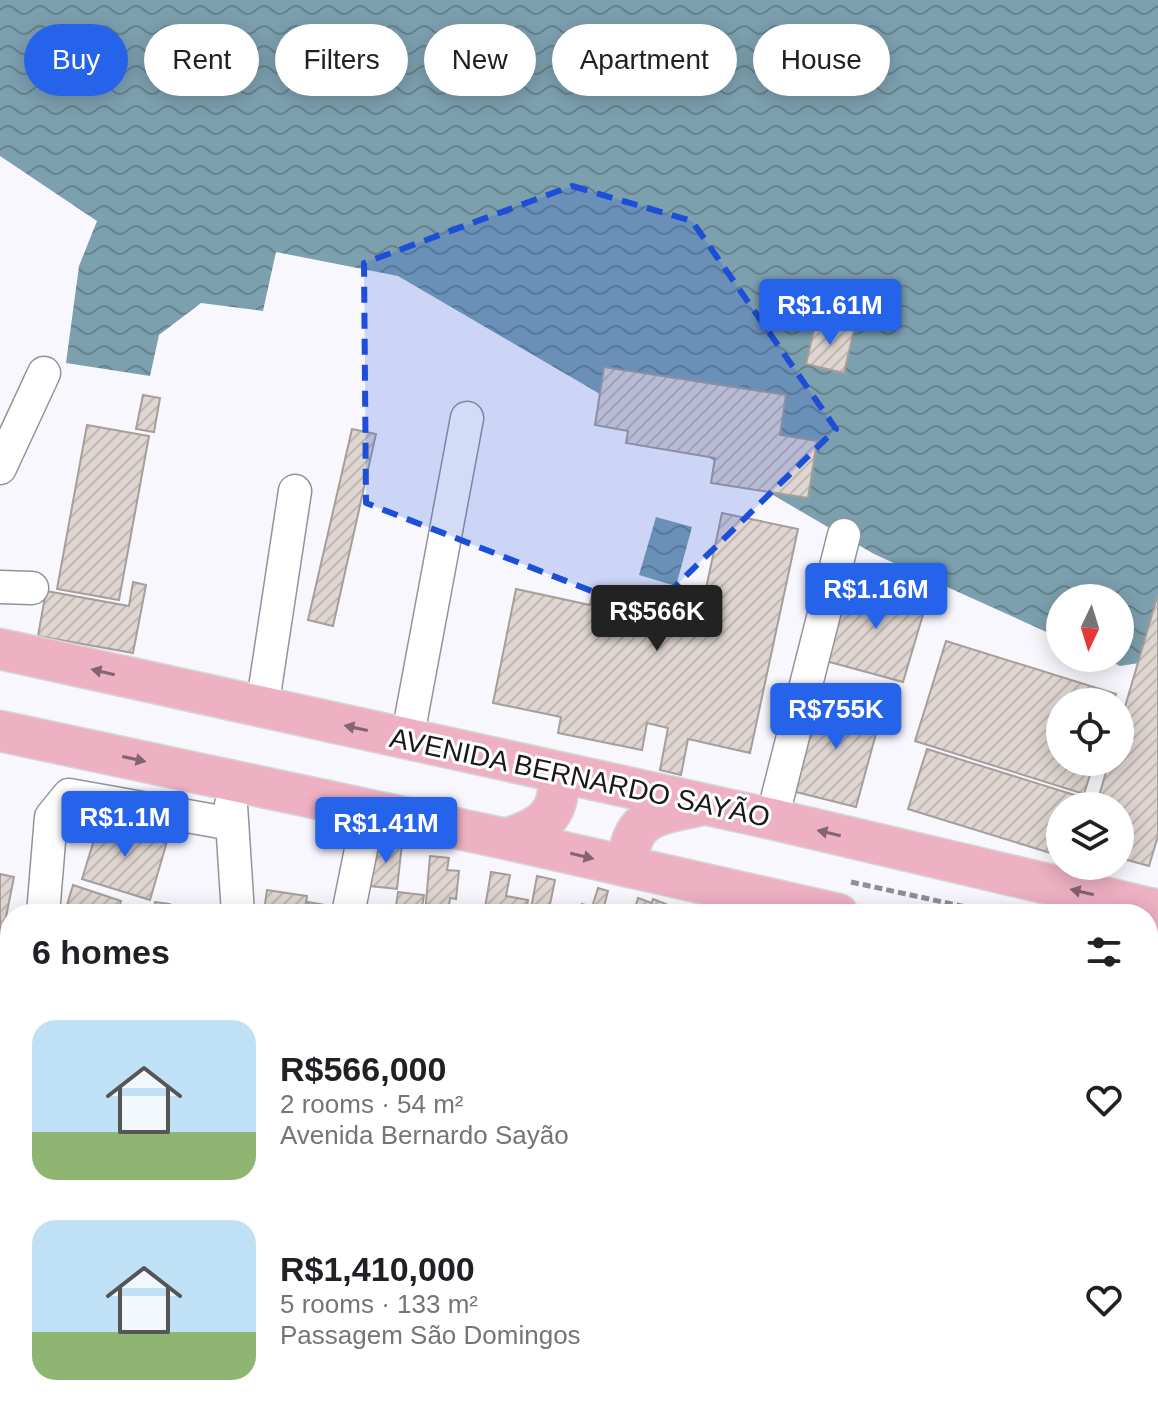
<!DOCTYPE html>
<meta charset="utf-8">
<style>
:root{--surface:#fff;--page:#f2f2f2;--text:#202124;--muted:#757577;--accent:#2563eb}
body{margin:0;font-family:Arial,sans-serif;background:var(--page);color:var(--text);height:100vh;display:flex;flex-direction:column;font-size:30px;white-space:nowrap}
*{box-sizing:border-box;margin:0}
p{font-size:26px;color:var(--muted)}
.icon{flex:none;width:44px;height:44px;fill:none;stroke:currentColor;stroke-width:2;stroke-linecap:round;stroke-linejoin:round}
.map{position:relative;flex:1;overflow:hidden}
.panel{position:absolute;left:0px;top:904px;width:1158px;height:512px;display:flex;flex-direction:column;background:var(--surface);border-radius:32px 32px 0 0;box-shadow:0 4px 20px #0003}
.panel>*{flex:none}
.top-card{position:absolute;left:24px;top:24px;width:1110px;height:72px;display:flex;gap:16px}
.needle{width:52px;rotate:184deg}
.buttons{position:absolute;left:1046px;top:584px;display:grid;gap:16px}
.buttons a{display:grid;place-items:center;width:88px;height:88px;border-radius:50%;background:var(--surface);box-shadow:0 4px 20px #0003;font-size:40px}
.price{position:absolute;translate:-50% -68px;padding:0 18px;border-radius:8px;background:var(--accent);color:#fff;font-size:26px;line-height:52px;filter:drop-shadow(0 2px 4px #0008)}
.price::after{content:'';position:absolute;left:50%;top:48px;width:24px;height:18px;margin-left:-12px;background:inherit;clip-path:polygon(0 0,100% 0,50% 100%)}
.price.current{background:#222;color:#fff}
ul{padding:0;list-style:none}
li{display:flex;align-items:center;gap:24px;height:200px;padding:0 32px}
li span{display:grid;place-items:center;flex:none;width:224px;height:160px;border-radius:24px;color:#555}
li>.icon{margin-inline-start:auto}
span .icon{width:96px;height:96px;fill:#fffc;stroke-width:1}
li b{font-size:34px}
h2{display:flex;justify-content:space-between;align-items:center;height:96px;padding:0 32px;font-size:34px}
.chip{padding:0 28px;border-radius:36px;background:var(--surface);box-shadow:0 4px 20px #0003;font-size:28px;line-height:72px}
.chip.current{background:var(--accent);color:#fff}
.map>svg:first-child{display:block}
</style>
<div class="map">
<svg width="1158" height="1416" viewBox="0 0 1158 1416">
<defs>
<pattern id="water-waves" width="16" height="10" patternUnits="userSpaceOnUse" patternTransform="scale(2)"><rect width="16" height="10" fill="#7da0af"/><path d="M0 5q4-4 8 0t8 0" fill="none" stroke="#66828e"/></pattern>
<pattern id="building-hatch" width="6" height="6" patternUnits="userSpaceOnUse" patternTransform="scale(2)"><rect width="6" height="6" fill="#dfd6d2"/><path d="M-1 1l2-2M0 6l6-6M5 7l2-2" fill="none" stroke="#bfb7b4"/></pattern>
</defs>
<rect width="100%" height="100%" fill="#f8f7fe"/>
<path fill="#cee5cb" d="M787 1406H1005L1002 1416H783Z"/>
<g fill="url(#water-waves)">
<path d="M0 0H1158V660L1120 666 1104 658H1120V598H1060V638L874 554 398 276 276 252 263 311 201 303 159 335 150 376 66 363 79 266 97 221 0 156Z"/>
<path d="M656 517 692 527 676 586 639 575Z"/>
</g>
<g fill="url(#building-hatch)" stroke="#a69e9b" stroke-width="2">
<path d="M816 321 854 330 844 373 806 364Z"/>
<path d="M604 367 786 395 780 435 817 441 808 498 711 483 715 458 626 443 628 431 595 425Z"/>
<path d="M143 395 160 398 154 432 136 429Z"/>
<path d="M87 425 149 436 119 600 57 589Z"/>
<path d="M352 429 376 434 333 626 308 620Z"/>
<path d="M722 513 798 529 750 753 688 739 681 775 660 770 668 728 647 723 642 750 558 733 561 717 493 703 516 589 590 605 592 595 700 617Z"/>
<path d="M850 579 927 601 903 682 826 661Z"/>
<path d="M133 582 146 585 133 653 38 636 46 591 129 606Z"/>
<path d="M1158 594V836L1149 866 1120 858V806H1096L1109 762H1120V724Z"/>
<path d="M946 641 1116 694 1114 702H1060V762H1094L1084 794 915 741Z"/>
<path d="M835 695 883 708 856 807 788 790 811 706 831 711Z"/>
<path d="M927 749 1084 798 1082 806H1060V856L908 809Z"/>
<path d="M101 817 168 838 150 900 82 879Z"/>
<path d="M375 841 402 844 397 889 370 886Z"/>
<path d="M430 856 449 858 447 870 459 871 456 899 450 898 448 914H425Z"/>
<path d="M491 872 510 875 506 896 528 900 526 914H484Z"/>
<path d="M0 874 14 877 4 927 10 928 5 966 0 965Z"/>
<path d="M537 876 555 880 548 914H530Z"/>
<path d="M73 885 121 901 117 914H96L67 905Z"/>
<path d="M598 888 608 891 602 914H579L582 904 592 907Z"/>
<path d="M267 890 307 896 304 914 264 911Z"/>
<path d="M398 892 424 895 421 914 395 913Z"/>
<path d="M638 898 652 903 648 914H633Z"/>
<path d="M653 899 666 904 662 914H648Z"/>
<path d="M155 902 170 904 169 914H153Z"/>
<path d="M308 902 331 906 330 914H306Z"/>
<path d="M1148 1297 1158 1299V1334L1148 1332Z"/>
<path d="M1148 1337 1158 1339V1378L1148 1376Z"/>
<path d="M1148 1380 1158 1382V1416H1109L1111 1406H1148Z"/>
<path d="M112 1406H134L157 1416H108Z"/>
<path d="M153 1406H185L180 1416Z"/>
<path d="M217 1406H269L287 1416H212Z"/>
<path d="M296 1406H351L345 1416H302L293 1410Z"/>
<path d="M353 1406H378L372 1416H348Z"/>
<path d="M397 1406H433L427 1416H401L394 1412Z"/>
<path d="M483 1406H520L524 1409 519 1416H499Z"/>
<path d="M578 1406H586L603 1416H572Z"/>
<path d="M634 1406H664L681 1416H628Z"/>
<path d="M680 1406H718L735 1416H693Z"/>
<path d="M869 1406H985L980 1416H873Z"/>
</g>
<g fill="none" stroke-linecap="round" stroke-linejoin="round">
<g stroke="#94939b" stroke-width="35">
<g id="minor">
<path d="M0 468 44 373"/>
<path d="M0 587 32 588"/>
<path d="M262 708 295 491"/>
<path d="M407 740 467 418"/>
<path d="M231 805 238 914"/>
<path d="M772 819 844 535"/>
<path d="M43 914 51 817 69 795 232 824"/>
<path d="M348 914 369 810"/>
<path d="M196 1416 202 1406"/>
<path d="M541 1416 548 1406"/>
</g>
</g>
<g stroke="#d6d6d6" stroke-width="43">
<g id="major">
<path d="M0 649 772 819 1158 910"/>
<path d="M0 731 506 839 838 914"/>
<path d="M506 839C543 827 562 815 558 773"/>
<path d="M628 867C629 816 656 815 697 806"/>
<path d="M1148 984 1158 986"/>
</g>
</g>
<g stroke="#8f8e93" stroke-width="5" stroke-dasharray="8 4" stroke-linecap="butt">
<path d="M851 882 998 914"/>
<path d="M1148 947 1158 949"/>
</g>
<use href="#minor" stroke="#fff" stroke-width="32"/>
<use href="#major" stroke="#eeb0c3" stroke-width="40"/>
</g>
<defs><path id="oneway-solid" d="M-6-.8H1V-3.2L6.5 0L1 3.2V.8H-6Z" transform="scale(2)"/></defs>
<g fill="#84646f">
<use href="#oneway-solid" transform="translate(103 672) rotate(-167)"/>
<use href="#oneway-solid" transform="translate(356 728) rotate(-168)"/>
<use href="#oneway-solid" transform="translate(134 759) rotate(12)"/>
<use href="#oneway-solid" transform="translate(829 833) rotate(-167)"/>
<use href="#oneway-solid" transform="translate(582 856) rotate(13)"/>
<use href="#oneway-solid" transform="translate(1082 892) rotate(-167)"/>
</g>
<path fill="#1d4ed8" fill-opacity="0.2" stroke="#1d4ed8" stroke-width="6" stroke-dasharray="16 10" stroke-linejoin="round" d="M572 186 692 221 836 429 648 613 366 503 364 263Z"/>
<g text-anchor="middle" stroke-width="6" stroke-linejoin="round" paint-order="stroke">
<g font-size="28" fill="#19191b" stroke="#fff">
<text transform="translate(580 777) rotate(12)" y="10">AVENIDA BERNARDO SAYÃO</text>
</g>
</g>
</svg>
<div class="buttons">
<a><svg class="needle" viewBox="-14 -14 28 28"><path d="M0-13l5 13h-10z" fill="#e53935"/><path d="M0 13l5-13h-10z" fill="#757577"/></svg></a>
<a><svg class="icon" aria-label="locate" viewBox="0 0 24 24"><circle cx="12" cy="12" r="6"/><path d="M12 2v4M12 18v4M2 12h4M18 12h4"/></svg></a>
<a><svg class="icon" aria-label="layers" viewBox="0 0 24 24"><path d="M12 4l9 5-9 5-9-5zM3 14l9 5 9-5"/></svg></a>
</div>
<b class="price" style="left:830px;top:347px">R$1.61M</b>
<b class="price" style="left:876px;top:631px">R$1.16M</b>
<b class="price current" style="left:657px;top:653px">R$566K</b>
<b class="price" style="left:836px;top:751px">R$755K</b>
<b class="price" style="left:125px;top:859px">R$1.1M</b>
<b class="price" style="left:386px;top:865px">R$1.41M</b>
<div class="top-card">
<a class="chip current">Buy</a>
<a class="chip">Rent</a>
<a class="chip">Filters</a>
<a class="chip">New</a>
<a class="chip">Apartment</a>
<a class="chip">House</a>
</div>
<section class="panel">
<h2>6 homes<svg class="icon" aria-label="filters" viewBox="0 0 24 24"><path d="M4 7h16M4 17h16"/><circle cx="9" cy="7" r="2"/><circle cx="15" cy="17" r="2"/></svg></h2>
<ul>
<li><span style="background:linear-gradient(#bfe0f5 70%,#8fb573 0)"><svg class="icon" aria-label="home" viewBox="0 0 24 24"><path d="M3 11l9-7 9 7M6 9v11h12V9"/></svg></span><div><b>R$566,000</b><p>2 rooms · 54 m²</p><p>Avenida Bernardo Sayão</p></div><svg class="icon" aria-label="heart" viewBox="0 0 24 24"><path d="M12 20l-8-8c-3-5 5-10 8-4 3-6 11-1 8 4z"/></svg></li>
<li><span style="background:linear-gradient(#bfe0f5 70%,#8fb573 0)"><svg class="icon" aria-label="home" viewBox="0 0 24 24"><path d="M3 11l9-7 9 7M6 9v11h12V9"/></svg></span><div><b>R$1,410,000</b><p>5 rooms · 133 m²</p><p>Passagem São Domingos</p></div><svg class="icon" aria-label="heart" viewBox="0 0 24 24"><path d="M12 20l-8-8c-3-5 5-10 8-4 3-6 11-1 8 4z"/></svg></li>
</ul>
</section>
</div>
